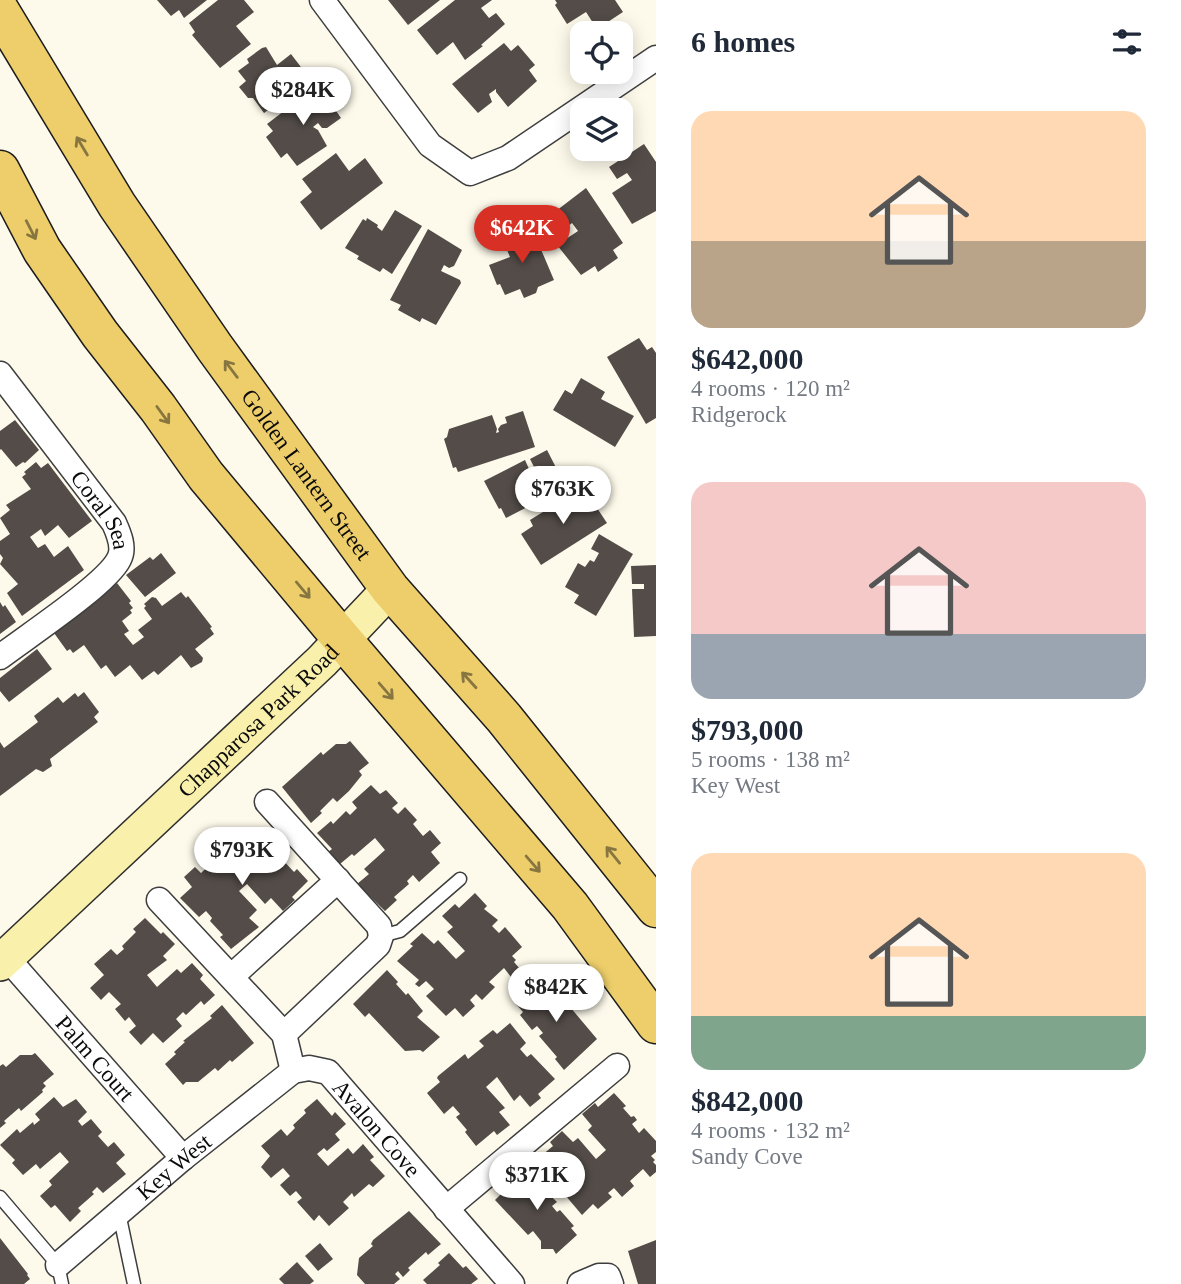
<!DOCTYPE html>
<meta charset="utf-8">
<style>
:root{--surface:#fff;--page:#f6f6f7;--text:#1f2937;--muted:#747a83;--accent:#d93025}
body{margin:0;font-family:Georgia,serif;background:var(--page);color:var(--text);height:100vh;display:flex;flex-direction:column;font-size:26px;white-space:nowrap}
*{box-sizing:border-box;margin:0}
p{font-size:23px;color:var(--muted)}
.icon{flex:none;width:38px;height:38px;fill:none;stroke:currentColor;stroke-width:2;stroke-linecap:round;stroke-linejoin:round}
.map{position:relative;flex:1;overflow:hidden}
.sheet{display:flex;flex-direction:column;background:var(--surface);width:525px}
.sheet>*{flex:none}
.buttons{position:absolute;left:570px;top:21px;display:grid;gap:14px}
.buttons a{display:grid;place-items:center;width:63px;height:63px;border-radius:14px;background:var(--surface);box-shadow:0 4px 18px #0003;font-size:35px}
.price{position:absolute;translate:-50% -60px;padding:0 16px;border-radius:24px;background:#fff;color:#222;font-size:23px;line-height:46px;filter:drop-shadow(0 2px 4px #0008)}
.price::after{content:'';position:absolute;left:50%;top:42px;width:21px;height:16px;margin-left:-10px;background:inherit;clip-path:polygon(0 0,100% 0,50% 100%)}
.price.on{background:var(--accent);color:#fff}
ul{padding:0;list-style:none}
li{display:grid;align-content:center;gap:14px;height:371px;padding:0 35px}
li span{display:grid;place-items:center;height:217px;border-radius:21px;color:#555}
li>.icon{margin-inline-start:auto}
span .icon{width:126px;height:126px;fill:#fffc;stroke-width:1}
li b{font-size:30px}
h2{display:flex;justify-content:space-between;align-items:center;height:84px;padding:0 35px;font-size:30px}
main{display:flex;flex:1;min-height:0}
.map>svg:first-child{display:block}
</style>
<main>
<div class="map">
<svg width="656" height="1284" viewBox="0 0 656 1284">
<rect width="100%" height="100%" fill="#fdfaeb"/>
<g fill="#534c48">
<path d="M157 0H207L184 18 179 10 171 16Z"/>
<path d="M218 0H244L254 12 236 26 251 44 220 68 192 35 195 32 189 23Z"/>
<path d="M388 0H440L408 25Z"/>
<path d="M455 0H492L481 8 489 18 496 13 505 24 481 45 483 46 465 60 453 42 437 55 417 30Z"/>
<path d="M555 0H615L623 12 597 29 586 12 567 24 555 5 557 3Z"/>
<path d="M504 43 511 51 518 45 535 65 529 70 537 81 508 107 496 92V89L489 94 492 102 478 113 452 84Z"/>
<path d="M266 47 277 65 291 54 310 79 264 113 253 98H248L239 87 246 81 238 71 249 63 247 59 262 48Z"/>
<path d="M318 85 341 118 327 128H322L318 123 313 127 318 130 327 146 297 166 287 153 281 158 266 137 273 131 267 124Z"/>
<path d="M644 144 656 162V211L632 224 612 193 632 180 627 173 617 179 609 167Z"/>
<path d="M336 153 349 171 365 158 383 183 321 230 300 202 312 192 302 179Z"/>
<path d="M586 188 623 243 613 250 618 258 598 272 595 266 581 275 557 245 578 231 572 223 563 230 552 214Z"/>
<path d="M395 210 422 226 392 274 383 268 380 272 357 259 359 256 345 248 363 219 366 221 367 218 378 225 377 227 382 231Z"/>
<path d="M531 226 554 280 538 287 536 293 524 298 520 289 505 295 500 284 497 285 489 265 510 257 502 238Z"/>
<path d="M428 229 462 250 454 266 449 268 444 265 441 271 460 280 461 283 436 325 422 318 420 322 398 310 401 305 390 300Z"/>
<path d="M639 338 647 350 652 347 656 353V418L646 424 607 357Z"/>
<path d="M581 378 605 392 601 399 634 416 615 447 553 410 565 390 572 394Z"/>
<path d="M523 411 535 447 458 472 456 467 453 468 444 439 447 437 449 429 492 415 497 429 496 433 499 432 498 429 501 425 507 423 505 417Z"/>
<path d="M15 420 39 450 25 463 23 462 16 467 1 449 0 450V431Z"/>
<path d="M547 450 566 487 506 518 501 508 499 509 484 481 525 460 529 469 534 467 530 459Z"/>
<path d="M36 462 41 468 48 463 92 521 69 538 58 525 45 536 41 529 30 537 38 548 45 544 54 557 68 546 84 570 22 616 7 593 18 584 0 564 3 558 0 554V541L10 534 0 518 10 510 6 505 31 489 22 477 26 474 24 472Z"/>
<path d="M583 487 607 523 541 565 521 534 533 526 530 520 559 502 564 509 570 505 566 498Z"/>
<path d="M599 534 633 554 596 616 574 603 579 595 565 587 578 563 585 567 590 560 594 562 599 553 591 549Z"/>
<path d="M161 553 176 573 145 597 126 575 150 557 153 560Z"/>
<path d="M656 565V636L634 637 632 589H644V584H632L631 566Z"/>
<path d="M117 583 131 601 129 603 133 608 130 610 132 613 122 621 129 631 124 634 133 645 144 637 138 630 152 619 144 608 146 606 144 604 152 597 156 598 162 606 181 592 186 598 188 596 212 627 210 628 214 634 195 649 203 658 202 662 191 668 181 655 158 675 154 671 142 680 130 665 115 677 106 665 101 669 84 645 73 653 70 649 67 651 54 633Z"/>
<path d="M0 602 3 607 5 605 16 622 0 634Z"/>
<path d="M37 649 52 669 9 702 0 691V678Z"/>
<path d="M84 692 99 712 94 717 98 722 50 759 52 766 43 772 36 769 0 796V742L4 748 38 722 34 716 58 697 63 703 75 693 78 697Z"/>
<path d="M350 741 369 763 359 771 362 775 349 791 337 802 333 798 320 811 322 813 311 823 282 787 321 752 323 755 336 744H346Z"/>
<path d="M371 785 380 794 386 790 398 803 392 808 398 814 405 807 417 820 413 824 423 836 430 830 441 843 431 852 440 863 419 882 413 875 407 881 409 884 394 897 397 900 385 911 357 884 369 874 364 869 385 850 375 838 354 856 352 854 340 864 328 852 332 849 317 833 331 821 333 824 346 811 350 815 357 808 352 802Z"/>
<path d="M259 829 277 849 271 854 278 861 281 858 294 872 297 869 308 881 292 897 295 900 283 911 271 898 265 904 247 884 239 891 257 910 249 918 259 927 231 949 220 937 223 935 210 921 212 918 206 911 199 917 180 898 192 887 184 877 195 867 201 873 215 860 219 864 235 850 231 845 245 833 250 837Z"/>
<path d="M475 893 487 906 484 909 498 920 492 926 499 933 505 927 522 947 512 956 516 960 514 962 520 969 511 977 504 968 489 982 495 987 482 1000 476 994 470 1000 475 1006 463 1017 455 1008 446 1016 426 996 434 989 426 981 419 987 415 984 419 980 397 961 413 946 410 944 422 933 434 944 438 940 456 959 465 951 447 932 453 927 442 916 455 904 459 908Z"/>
<path d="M145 918 161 934 163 932 175 944 163 956 167 960 147 975 157 987 177 969 181 973 192 963 203 975 200 979 215 995 204 1005 201 1001 186 1015 183 1012 176 1019 182 1026 163 1043 153 1033 141 1045 129 1032 136 1026 129 1017 125 1021 115 1009 121 1004 109 992 101 1000 90 988 104 975 94 964 111 949 117 955 124 949 122 946 136 932 133 929Z"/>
<path d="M387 970 398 982 396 984 406 995 408 993 423 1011 417 1017 440 1037 423 1052 420 1050 405 1051 369 1013 365 1017 353 1004Z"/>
<path d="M537 984 539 987 550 988 562 1003 565 1001 597 1039 564 1070 555 1059 557 1057 539 1036 543 1033 537 1026 532 1030 520 1015 523 1012 515 1003Z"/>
<path d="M222 1005 254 1043 232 1062 230 1060 218 1071 215 1068 198 1082H186L183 1085 165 1064 176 1054 174 1052 185 1042 183 1041 212 1018 210 1016Z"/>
<path d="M510 1023 526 1043 520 1049 527 1057 531 1054 555 1079 538 1094 541 1098 530 1107 520 1095 514 1101 497 1077 486 1087 505 1108 499 1112 510 1125 497 1135 494 1131 476 1146 465 1132 467 1130 456 1117 460 1114 453 1106 444 1114 427 1093 440 1082 437 1078 438 1076 465 1054 468 1059 484 1046 479 1041 493 1030 497 1034Z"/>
<path d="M35 1053 54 1074 43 1083 46 1086 42 1090 43 1092 21 1111 19 1108 4 1121 6 1123 0 1128V1066L3 1064 6 1067 20 1055H32Z"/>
<path d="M614 1093 626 1106 623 1108 631 1117 634 1116 637 1120 632 1124 639 1133 644 1128 656 1141V1152L651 1156 655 1160 653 1162 656 1165V1172L650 1177 643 1169 630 1181 634 1186 622 1197 614 1188 608 1193 612 1197 598 1209 593 1204 582 1215 554 1182 558 1179 536 1160 553 1146 550 1142 562 1131 573 1142 578 1138 596 1159 606 1150 588 1130 592 1126 582 1114 595 1103 598 1107Z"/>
<path d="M54 1097 63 1107 76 1099 87 1112 78 1121 82 1126 91 1119 102 1132 98 1136 108 1147 114 1142 125 1155 116 1163 126 1174 103 1193 97 1187 92 1192 94 1194 78 1208 81 1211 70 1222 55 1205 51 1208 40 1196 52 1185 49 1181 69 1162 60 1152 40 1169 36 1164 23 1175 12 1163 15 1160 0 1145 17 1129 20 1133 33 1122 34 1125 40 1120 35 1114Z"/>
<path d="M317 1099 332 1116 335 1112 346 1124 335 1134 340 1140 327 1151 324 1148 317 1154 328 1166 348 1148 353 1154 363 1144 374 1157 370 1160 385 1176 373 1187 369 1184 354 1197 352 1193 343 1202 349 1208 329 1226 319 1215 314 1221 297 1202 302 1198 296 1191 290 1196 280 1185 290 1176 283 1168 271 1178 261 1167 270 1156 261 1146 281 1129 287 1136 295 1128 293 1125 306 1113 304 1110Z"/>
<path d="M528 1167 539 1180 536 1182 557 1202 552 1206 557 1212 560 1210 574 1226 571 1228 577 1235 556 1254 553 1249H541V1241L533 1231 528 1235 495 1200Z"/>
<path d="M409 1211 441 1244 428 1255 426 1252 408 1268 410 1270 403 1277 398 1271 395 1274 400 1279 394 1284H365L357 1275 359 1258 373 1246 371 1244 373 1240Z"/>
<path d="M0 1238 28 1274 27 1275 30 1279 24 1284H0Z"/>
<path d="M656 1240V1284H638L628 1251Z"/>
<path d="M320 1243 333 1259 318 1271 305 1256Z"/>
<path d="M449 1253 463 1268 466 1266 478 1279 471 1284H427L423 1280 440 1265 438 1263Z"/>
<path d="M297 1262 314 1281 310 1284H284L279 1279Z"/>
</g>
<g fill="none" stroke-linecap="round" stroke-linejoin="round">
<g stroke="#3e3e3e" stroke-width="15">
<g id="lane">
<path d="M381 936 400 931 460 879"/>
<path d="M0 1197 58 1265 62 1284"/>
<path d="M119 1213 134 1284"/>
</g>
</g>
<g stroke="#3e3e3e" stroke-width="27">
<g id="street">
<path d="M322 0 430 145 470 173 508 158 656 58"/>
<path id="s1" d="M0 374 114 523C119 534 125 548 119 559 107 584 26 637 0 657"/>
<path d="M267 802 379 926 381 936 378 945 284 1034"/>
<path d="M159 900 284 1034 293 1071"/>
<path id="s2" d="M6 957 183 1158"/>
<path d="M232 976 338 880"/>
<path d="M446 1209 617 1066"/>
<path id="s3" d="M58 1265 183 1158 293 1071 309 1068 328 1072 512 1284"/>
<path d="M580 1284 599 1276H608L611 1284"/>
</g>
</g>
<g stroke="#2d2d2d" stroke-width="38">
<g id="secondary">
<path id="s4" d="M0 963 322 661 390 589"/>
</g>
</g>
<g stroke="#1c1c1c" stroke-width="41">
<g id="primary">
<path id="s5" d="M0 11 117 205 215 348 390 589 504 718 656 908"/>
<path d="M0 170 42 250 100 334 158 408 206 476 342 639 570 906 656 1024"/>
</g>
</g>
<use href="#lane" stroke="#fff" stroke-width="12"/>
<use href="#street" stroke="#fff" stroke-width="24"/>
<use href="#secondary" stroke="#f8f0ab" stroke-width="35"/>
<use href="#primary" stroke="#edce6b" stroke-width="38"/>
</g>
<defs><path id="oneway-shaft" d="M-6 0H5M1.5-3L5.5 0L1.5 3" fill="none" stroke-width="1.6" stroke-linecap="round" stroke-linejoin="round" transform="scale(1.75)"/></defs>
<g stroke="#877640">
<use href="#oneway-shaft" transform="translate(82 146) rotate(-121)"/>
<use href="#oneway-shaft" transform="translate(31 230) rotate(63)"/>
<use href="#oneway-shaft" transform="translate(231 369) rotate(-127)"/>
<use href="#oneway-shaft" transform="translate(163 415) rotate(54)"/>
<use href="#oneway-shaft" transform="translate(303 590) rotate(50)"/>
<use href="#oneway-shaft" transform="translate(469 680) rotate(-132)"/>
<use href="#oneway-shaft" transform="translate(386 691) rotate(49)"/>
<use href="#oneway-shaft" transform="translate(613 855) rotate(-129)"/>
<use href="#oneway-shaft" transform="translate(533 864) rotate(49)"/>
</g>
<g text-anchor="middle" stroke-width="7" stroke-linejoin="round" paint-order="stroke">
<g font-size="23" fill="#0b0b0b" stroke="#fff">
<text dy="8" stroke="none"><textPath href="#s5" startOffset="556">Golden Lantern Street</textPath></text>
<text dy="8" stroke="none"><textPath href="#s1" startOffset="170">Coral Sea</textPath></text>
<text dy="8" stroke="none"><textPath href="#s4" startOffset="354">Chapparosa Park Road</textPath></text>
<text dy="8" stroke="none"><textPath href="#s2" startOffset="135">Palm Court</textPath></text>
<text dy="8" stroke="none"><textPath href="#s3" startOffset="415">Avalon Cove</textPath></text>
<text dy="8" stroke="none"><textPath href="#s3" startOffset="152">Key West</textPath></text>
</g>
</g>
</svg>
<div class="buttons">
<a><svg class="icon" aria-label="locate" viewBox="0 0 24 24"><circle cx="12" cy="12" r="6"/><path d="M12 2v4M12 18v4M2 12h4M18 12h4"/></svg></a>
<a><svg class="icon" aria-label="layers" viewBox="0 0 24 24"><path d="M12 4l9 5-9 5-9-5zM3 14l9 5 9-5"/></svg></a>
</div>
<b class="price" style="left:303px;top:127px">$284K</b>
<b class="price on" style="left:522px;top:265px">$642K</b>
<b class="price" style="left:563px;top:526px">$763K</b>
<b class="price" style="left:242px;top:887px">$793K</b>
<b class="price" style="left:556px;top:1024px">$842K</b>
<b class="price" style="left:537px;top:1212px">$371K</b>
</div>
<section class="sheet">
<h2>6 homes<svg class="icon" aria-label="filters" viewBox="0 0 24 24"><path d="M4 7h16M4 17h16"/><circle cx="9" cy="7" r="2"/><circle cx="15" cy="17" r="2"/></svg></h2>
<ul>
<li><span style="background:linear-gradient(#ffd9b3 60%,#b9a48a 0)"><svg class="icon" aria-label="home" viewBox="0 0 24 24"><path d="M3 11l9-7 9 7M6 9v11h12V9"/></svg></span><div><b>$642,000</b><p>4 rooms · 120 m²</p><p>Ridgerock</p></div></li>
<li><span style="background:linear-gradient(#f6c9c9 70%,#9aa5b1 0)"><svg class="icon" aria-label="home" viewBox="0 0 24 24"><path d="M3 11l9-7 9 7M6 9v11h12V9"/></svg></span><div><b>$793,000</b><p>5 rooms · 138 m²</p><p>Key West</p></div></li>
<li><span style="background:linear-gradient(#ffd9b3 75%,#7fa58c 0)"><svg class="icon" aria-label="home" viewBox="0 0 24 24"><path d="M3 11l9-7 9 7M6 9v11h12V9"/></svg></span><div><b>$842,000</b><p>4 rooms · 132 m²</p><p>Sandy Cove</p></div></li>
</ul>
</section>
</main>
